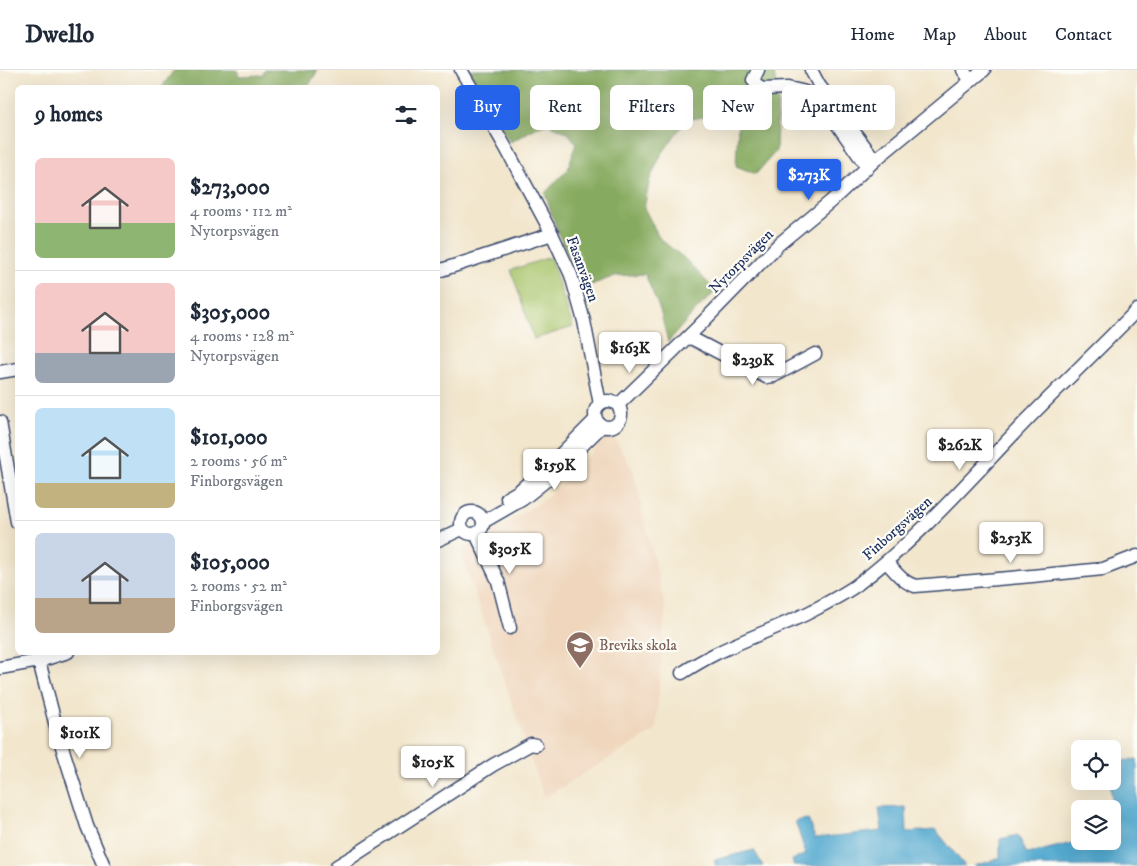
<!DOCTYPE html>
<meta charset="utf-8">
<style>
:root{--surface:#fff;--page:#f2f2f3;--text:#1f2937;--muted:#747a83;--line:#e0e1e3;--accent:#2563eb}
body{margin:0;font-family:"IM FELL DW Pica",serif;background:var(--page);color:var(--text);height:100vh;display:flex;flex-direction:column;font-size:19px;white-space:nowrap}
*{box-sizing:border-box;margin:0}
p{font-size:16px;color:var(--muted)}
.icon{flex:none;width:28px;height:28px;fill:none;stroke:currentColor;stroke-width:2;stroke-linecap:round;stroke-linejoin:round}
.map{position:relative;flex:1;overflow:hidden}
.side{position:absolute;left:15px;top:15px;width:425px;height:570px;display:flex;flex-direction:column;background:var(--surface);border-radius:8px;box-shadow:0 5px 20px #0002}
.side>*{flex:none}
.guide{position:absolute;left:455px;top:15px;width:475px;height:45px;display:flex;gap:10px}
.buttons{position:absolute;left:1071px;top:670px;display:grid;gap:10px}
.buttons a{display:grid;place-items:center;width:50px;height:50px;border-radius:8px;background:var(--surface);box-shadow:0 5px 20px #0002;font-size:25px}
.price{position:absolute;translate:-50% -42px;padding:0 11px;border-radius:5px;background:#fff;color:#222;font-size:16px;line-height:32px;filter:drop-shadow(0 1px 2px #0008)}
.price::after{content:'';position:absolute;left:50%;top:30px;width:15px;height:11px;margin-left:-8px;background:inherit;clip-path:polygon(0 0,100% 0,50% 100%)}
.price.current{background:var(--accent);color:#fff}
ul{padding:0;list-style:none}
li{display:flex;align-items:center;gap:15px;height:125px;padding:0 20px}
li+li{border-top:1px solid var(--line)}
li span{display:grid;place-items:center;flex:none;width:140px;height:100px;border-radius:8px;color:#555}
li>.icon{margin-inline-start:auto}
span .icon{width:60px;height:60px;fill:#fffc;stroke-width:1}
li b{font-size:21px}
h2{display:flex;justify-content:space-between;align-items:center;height:60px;padding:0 20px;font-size:21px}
.chip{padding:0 18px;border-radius:8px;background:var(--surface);box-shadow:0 5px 20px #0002;font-size:18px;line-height:45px}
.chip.current{background:var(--accent);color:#fff}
header{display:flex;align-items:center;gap:30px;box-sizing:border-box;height:70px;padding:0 25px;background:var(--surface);border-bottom:1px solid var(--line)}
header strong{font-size:24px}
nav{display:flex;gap:28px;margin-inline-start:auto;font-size:18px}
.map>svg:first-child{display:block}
</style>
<header>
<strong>Dwello</strong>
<nav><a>Home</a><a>Map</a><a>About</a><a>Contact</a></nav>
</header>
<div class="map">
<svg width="1137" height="796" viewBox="0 0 1137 796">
<rect width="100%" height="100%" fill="#fdfcf7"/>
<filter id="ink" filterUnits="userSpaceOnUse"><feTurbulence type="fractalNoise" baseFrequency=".02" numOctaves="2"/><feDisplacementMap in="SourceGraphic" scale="10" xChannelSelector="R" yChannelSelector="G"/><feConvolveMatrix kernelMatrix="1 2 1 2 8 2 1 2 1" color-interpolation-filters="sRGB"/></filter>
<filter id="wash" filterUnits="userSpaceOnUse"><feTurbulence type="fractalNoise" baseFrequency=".0096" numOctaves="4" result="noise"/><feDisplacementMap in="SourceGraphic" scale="20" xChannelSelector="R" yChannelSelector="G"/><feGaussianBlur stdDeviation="1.12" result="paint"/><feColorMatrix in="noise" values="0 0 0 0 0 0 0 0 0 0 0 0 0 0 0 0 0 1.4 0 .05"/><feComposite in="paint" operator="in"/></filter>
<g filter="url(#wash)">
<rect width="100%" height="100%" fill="#f2e6cc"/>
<path fill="#efd6bc" d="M611 363 633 400 665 537 656 660 544 728 460 480 547 428Z"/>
<path fill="#a8c46a" stroke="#627a64" d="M550 187 573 257 534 269 511 200Z"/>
<g fill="#86aa5e" stroke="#506c5e">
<path d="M174 0H237L239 6 262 5 265 0H318L308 17H162Z"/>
<path d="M469 0H733L774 3 778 28 776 81 756 104 736 96 738 56 720 44 686 50 661 85 650 109 644 138 660 169 684 188 716 221 694 242 668 272 660 240 645 204 615 206 583 218 558 163 545 123 568 99 576 73 568 63 549 54 536 58 510 72Z"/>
</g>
<g fill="#52a9cf" stroke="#366c96">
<path d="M1137 689V796H974L1000 788V769L1018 765 1027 784 1080 771H1112L1113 763 1115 762 1110 711H1112L1113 692Z"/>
<path d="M906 737 907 762 936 760 965 796H794L792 790 806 784 795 751 808 749 815 768 882 761 879 738Z"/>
<path d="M754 780 763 796H716L714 790Z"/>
</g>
</g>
<g filter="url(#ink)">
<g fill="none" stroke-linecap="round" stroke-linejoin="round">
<g stroke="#3b4a6e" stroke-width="15">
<g id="minor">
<path d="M461 0 506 78 552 164"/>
<path d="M758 0 753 10 757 16 763 19 788 18 802 21 818 27 867 97"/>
<path d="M811 0 819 15 875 90"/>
<path d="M963 0 971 11"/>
<path d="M438 201 552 164 571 205 584 251 600 334"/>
<path d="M687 268 693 269 766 307 774 306 815 284"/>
<path d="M0 302 18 299"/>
<circle cx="608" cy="344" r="13"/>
<path d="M618 335 698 257 779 174 830 132 875 90 984 0"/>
<path d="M0 352 17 452"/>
<path d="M507 428 519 421 561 384 596 349"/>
<circle cx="472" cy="453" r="11"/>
<path d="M483 452 523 429 548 409 602 356"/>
<path d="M476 464 498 511 510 558"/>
<path d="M438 470 462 459"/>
<path d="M886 492C895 501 902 512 915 516L1032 506 1103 499 1137 486"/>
<path d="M39 591 58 664 87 756 104 796"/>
<path d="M0 598 39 591 68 582"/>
<path d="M682 603C693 596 703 590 715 584 745 569 777 558 808 543 823 535 839 527 854 517 918 470 970 409 1025 352 1062 314 1100 278 1137 240"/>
<path d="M337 796 352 787 493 695 531 674 536 675"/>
</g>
</g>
<use href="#minor" stroke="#fff" stroke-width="12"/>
</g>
</g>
<defs>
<g id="school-pin" transform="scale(1.4375)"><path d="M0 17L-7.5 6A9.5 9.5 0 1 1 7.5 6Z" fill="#8d6e63" stroke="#fdfcf7"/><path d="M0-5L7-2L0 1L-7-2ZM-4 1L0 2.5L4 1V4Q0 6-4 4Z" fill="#fff"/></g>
</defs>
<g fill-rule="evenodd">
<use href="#school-pin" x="580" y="575"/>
</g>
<g text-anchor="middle" stroke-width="4.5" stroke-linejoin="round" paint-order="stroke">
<g font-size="15" fill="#1b2f5e" stroke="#fdfcf7">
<text transform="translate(741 191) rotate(-45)" y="5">Nytorpsvägen</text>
<text transform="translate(583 199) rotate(70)" y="5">Fasanvägen</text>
<text transform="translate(897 458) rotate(-42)" y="5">Finborgsvägen</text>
</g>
<g font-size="15" fill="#785e54" stroke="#fdfcf7" text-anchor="start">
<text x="599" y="580">Breviks skola</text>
</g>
</g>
</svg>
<div class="buttons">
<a><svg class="icon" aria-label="locate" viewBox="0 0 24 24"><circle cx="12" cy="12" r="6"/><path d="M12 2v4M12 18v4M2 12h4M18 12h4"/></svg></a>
<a><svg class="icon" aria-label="layers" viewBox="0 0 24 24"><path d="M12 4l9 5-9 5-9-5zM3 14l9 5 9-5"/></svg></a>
</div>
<b class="price current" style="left:809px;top:131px">$273K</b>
<b class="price" style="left:630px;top:304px">$163K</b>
<b class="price" style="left:753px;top:316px">$239K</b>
<b class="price" style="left:960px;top:401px">$262K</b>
<b class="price" style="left:555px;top:421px">$159K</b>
<b class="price" style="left:1011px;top:494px">$253K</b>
<b class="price" style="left:510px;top:505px">$305K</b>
<b class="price" style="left:80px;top:689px">$101K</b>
<b class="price" style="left:433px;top:718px">$105K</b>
<div class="guide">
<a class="chip current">Buy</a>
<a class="chip">Rent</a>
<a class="chip">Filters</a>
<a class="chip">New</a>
<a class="chip">Apartment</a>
</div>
<section class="side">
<h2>9 homes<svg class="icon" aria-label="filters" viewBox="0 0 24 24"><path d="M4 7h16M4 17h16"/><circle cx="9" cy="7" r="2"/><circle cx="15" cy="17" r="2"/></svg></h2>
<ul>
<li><span style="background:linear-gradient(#f6c9c9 65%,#8fb573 0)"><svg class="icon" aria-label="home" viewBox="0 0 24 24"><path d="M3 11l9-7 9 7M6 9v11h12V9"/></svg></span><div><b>$273,000</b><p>4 rooms · 112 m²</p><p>Nytorpsvägen</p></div></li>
<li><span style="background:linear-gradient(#f6c9c9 70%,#9aa5b1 0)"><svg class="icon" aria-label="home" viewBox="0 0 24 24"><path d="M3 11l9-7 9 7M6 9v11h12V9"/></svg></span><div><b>$305,000</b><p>4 rooms · 128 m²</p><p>Nytorpsvägen</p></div></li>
<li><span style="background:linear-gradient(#bfe0f5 75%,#c2b280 0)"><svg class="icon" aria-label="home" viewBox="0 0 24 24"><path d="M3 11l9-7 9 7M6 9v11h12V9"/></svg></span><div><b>$101,000</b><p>2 rooms · 56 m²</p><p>Finborgsvägen</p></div></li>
<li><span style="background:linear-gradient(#c9d6e8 65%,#b9a48a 0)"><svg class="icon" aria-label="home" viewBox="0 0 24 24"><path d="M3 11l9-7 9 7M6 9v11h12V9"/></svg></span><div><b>$105,000</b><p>2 rooms · 52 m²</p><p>Finborgsvägen</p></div></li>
</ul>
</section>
</div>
